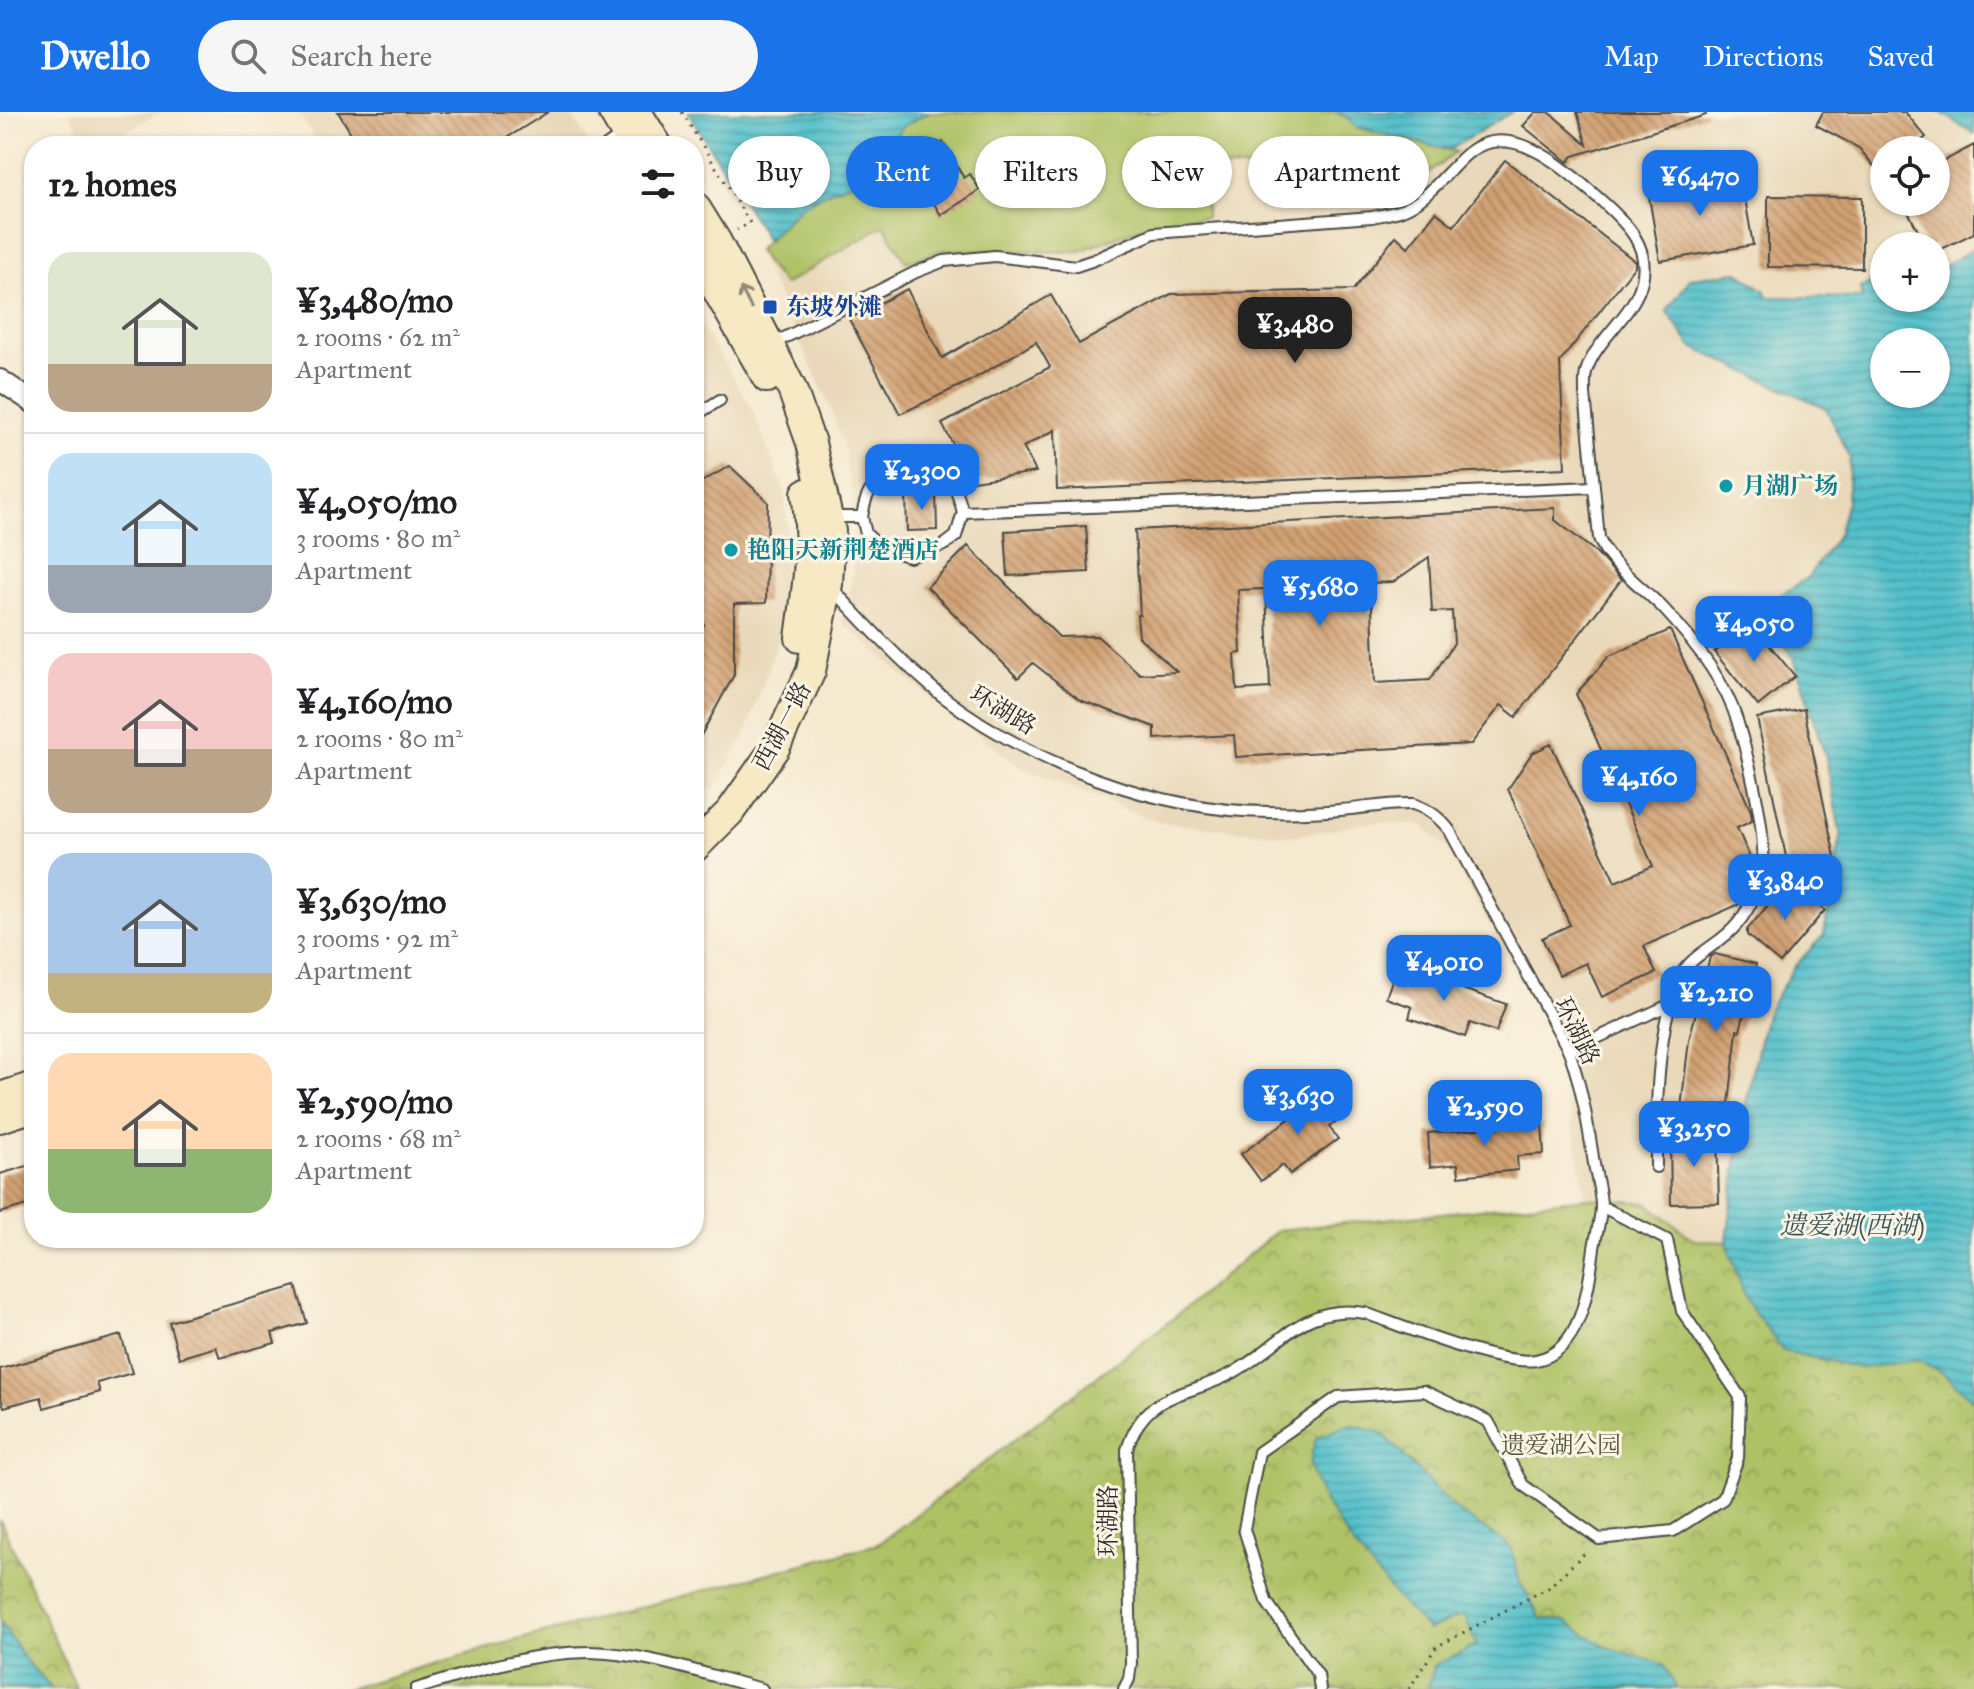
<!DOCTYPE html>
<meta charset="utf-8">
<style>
:root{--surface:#fff;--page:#f6f6f6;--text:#202124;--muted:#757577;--line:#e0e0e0;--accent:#1a73e8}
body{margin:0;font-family:"IM FELL Great Primer","Noto Serif SC",serif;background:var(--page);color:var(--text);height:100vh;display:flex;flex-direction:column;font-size:30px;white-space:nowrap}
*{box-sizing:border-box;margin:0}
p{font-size:26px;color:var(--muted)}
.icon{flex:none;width:44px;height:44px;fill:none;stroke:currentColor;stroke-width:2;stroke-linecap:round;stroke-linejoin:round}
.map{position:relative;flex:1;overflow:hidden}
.drawer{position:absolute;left:24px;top:24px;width:680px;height:1112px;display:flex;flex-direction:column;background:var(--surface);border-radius:32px;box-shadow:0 2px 6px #0004}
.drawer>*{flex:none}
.top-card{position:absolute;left:728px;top:24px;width:760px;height:72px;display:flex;gap:16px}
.controls{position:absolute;left:1870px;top:24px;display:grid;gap:16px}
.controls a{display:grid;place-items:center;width:80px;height:80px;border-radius:50%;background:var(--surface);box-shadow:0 2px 6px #0004;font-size:40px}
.price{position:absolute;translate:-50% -68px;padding:0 18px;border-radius:16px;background:var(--accent);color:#fff;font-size:26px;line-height:52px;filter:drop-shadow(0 2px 4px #0008)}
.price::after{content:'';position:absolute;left:50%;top:48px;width:24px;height:18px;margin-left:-12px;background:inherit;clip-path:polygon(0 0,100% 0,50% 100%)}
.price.active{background:#222;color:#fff}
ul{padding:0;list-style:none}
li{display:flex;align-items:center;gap:24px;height:200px;padding:0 24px}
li+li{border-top:2px solid var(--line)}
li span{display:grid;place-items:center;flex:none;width:224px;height:160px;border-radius:24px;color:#555}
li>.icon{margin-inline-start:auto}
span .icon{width:96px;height:96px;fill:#fffc;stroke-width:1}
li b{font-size:34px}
h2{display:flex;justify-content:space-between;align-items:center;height:96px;padding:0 24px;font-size:34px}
.tag{padding:0 28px;border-radius:36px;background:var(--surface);box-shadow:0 2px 6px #0004;font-size:28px;line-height:72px}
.tag.active{background:var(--accent);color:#fff}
header{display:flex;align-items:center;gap:48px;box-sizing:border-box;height:112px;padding:0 40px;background:var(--accent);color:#fff}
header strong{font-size:38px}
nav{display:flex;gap:44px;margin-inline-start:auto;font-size:28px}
.search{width:560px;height:72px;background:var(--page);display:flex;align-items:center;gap:20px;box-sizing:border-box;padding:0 28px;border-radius:44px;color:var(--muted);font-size:30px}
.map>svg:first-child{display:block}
</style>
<header>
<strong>Dwello</strong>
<div class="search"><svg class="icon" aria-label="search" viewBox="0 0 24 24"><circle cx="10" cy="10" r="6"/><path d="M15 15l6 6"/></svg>Search here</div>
<nav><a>Map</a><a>Directions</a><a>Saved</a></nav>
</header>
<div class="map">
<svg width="1974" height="1577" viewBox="0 0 1974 1577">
<defs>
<pattern id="park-crowns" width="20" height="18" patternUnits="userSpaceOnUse" patternTransform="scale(2)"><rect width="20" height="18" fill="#aec165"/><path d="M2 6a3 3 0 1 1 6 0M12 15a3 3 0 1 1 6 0" fill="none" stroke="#8e9d53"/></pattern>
<pattern id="water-rules" width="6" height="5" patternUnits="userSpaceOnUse" patternTransform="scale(2)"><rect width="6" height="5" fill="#51bfca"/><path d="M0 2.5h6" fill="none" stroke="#439ba4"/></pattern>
<pattern id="building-back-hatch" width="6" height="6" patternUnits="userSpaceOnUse" patternTransform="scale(2)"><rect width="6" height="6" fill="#d1a072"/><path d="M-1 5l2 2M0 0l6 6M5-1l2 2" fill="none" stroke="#aa835e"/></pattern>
</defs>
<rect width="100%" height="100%" fill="#fcf5e5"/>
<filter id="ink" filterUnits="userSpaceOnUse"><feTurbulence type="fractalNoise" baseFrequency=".0125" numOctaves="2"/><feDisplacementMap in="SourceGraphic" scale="16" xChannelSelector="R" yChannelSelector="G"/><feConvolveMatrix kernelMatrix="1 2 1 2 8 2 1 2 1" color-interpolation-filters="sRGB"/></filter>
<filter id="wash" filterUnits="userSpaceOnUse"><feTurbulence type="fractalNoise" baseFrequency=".006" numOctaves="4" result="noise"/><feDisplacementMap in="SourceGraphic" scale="32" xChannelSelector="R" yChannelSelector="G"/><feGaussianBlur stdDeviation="1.8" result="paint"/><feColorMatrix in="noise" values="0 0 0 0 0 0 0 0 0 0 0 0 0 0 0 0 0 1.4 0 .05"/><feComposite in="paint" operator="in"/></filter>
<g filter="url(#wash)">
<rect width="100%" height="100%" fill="#f5e9d0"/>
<g fill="#e9d9ba" fill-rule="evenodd">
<path d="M69 0H161L100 34H88Z"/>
<path d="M298 0H570L591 34H320Z"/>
<path d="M929 0H1335L1449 38 1512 0H1940L1974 22V136L1936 159V134H1884V166L1875 168 1862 186 1766 185 1692 235 1826 296 1850 345 1847 390 1838 423 1808 465 1776 488 1778 499 1772 514 1795 548 1826 646 1841 724 1824 823 1794 855 1766 902 1741 1014 1727 1130 1694 1128 1647 1091 1586 1086 1557 934 1446 736 1423 713 1376 710 1294 724 1158 710 1022 656 908 568 842 510 853 462 855 427 851 381 844 338 830 294 757 139 800 95ZM1884 38H1936V90H1884Z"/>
<path d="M694 202 750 293 784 377 791 449 780 523 745 623 714 678 694 666Z"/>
</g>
<path fill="#aec165" stroke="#6c7648" stroke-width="2" d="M929 0H1335L1350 7 1356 15 1456 40 1387 94 1330 53 1207 57 1206 105 1147 113 1077 140 944 138 906 150 884 113 784 173 757 139 800 95 832 78 862 66 902 15Z"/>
<g fill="url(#park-crowns)" stroke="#6c7648" stroke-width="2" fill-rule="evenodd">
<path d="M1974 136V1577H346L517 1528 878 1432 1175 1205 1278 1118 1586 1086 1647 1091 1694 1128 1727 1130 1741 1014 1766 902 1794 855 1824 823 1841 724 1826 646 1795 549 1772 514 1778 499 1776 487 1808 465 1838 423 1847 390 1850 345 1826 296 1692 235 1667 199 1691 166 1738 160 1765 179 1766 185 1862 186 1860 176 1884 166V186H1936V159ZM1884 230H1936V282H1884Z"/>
<path d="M0 1408 77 1577H0Z"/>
</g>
<g fill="url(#water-rules)" stroke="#3e757a" stroke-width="2" fill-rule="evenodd">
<path d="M688 0H929L902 15 862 66 832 78 800 95 767 128Z"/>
<path d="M1335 0H1512L1449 38 1356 15 1350 7Z"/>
<path d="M1940 0H1974V22Z"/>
<path d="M1974 136V1289L1943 1261 1917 1248 1861 1256 1783 1239 1746 1189 1727 1130 1741 1014 1766 902 1794 855 1824 823 1841 724 1826 646 1795 549 1772 514 1778 499 1776 487 1808 465 1838 423 1847 390 1850 345 1826 296 1692 235 1667 199 1691 166 1738 160 1765 179 1766 185 1862 186 1860 176 1884 166V186H1936V159ZM1936 230V282H1884V230Z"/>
<path d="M1351 1312 1382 1321 1455 1397 1511 1435 1520 1470 1541 1507 1565 1509 1606 1535 1663 1552 1677 1577H1428L1434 1554 1477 1533 1464 1503 1428 1518C1394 1484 1320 1401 1311 1355 1309 1347 1314 1333 1317 1325Z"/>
<path d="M0 1509 26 1549 52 1577H0Z"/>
</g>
<g id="blocks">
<g fill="url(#building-back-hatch)" fill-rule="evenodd">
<path d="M338 0H548L494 34H359Z"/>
<path d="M1536 0H1549L1587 33 1577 0H1705L1706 3 1573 44 1568 50 1523 14Z"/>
<path d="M1823 0H1905L1926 25 1909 38H1884V66L1859 36 1816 13Z"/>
<path d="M943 30 964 66 970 62 980 78 941 103 923 74 906 84 892 58Z"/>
<path d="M1974 33V121L1936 140V134H1926L1903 90H1936V53Z"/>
<path d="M1505 48 1635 149V154L1560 250 1565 356 1057 378 1055 318 1023 335 1036 360 973 369 942 312 1050 255 1036 230 968 270 900 302 849 207 907 177 942 246 1051 183 1079 232 1171 182 1353 178 1396 124 1408 135 1436 100 1454 114Z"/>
<path d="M1741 63 1753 133 1660 149 1648 79Z"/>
<path d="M1768 84 1862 85V156L1768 155Z"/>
<path d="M730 354 768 390 766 491 734 492V563L694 636V513H704L694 487V374Z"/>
<path d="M936 380 937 418 907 419 906 381Z"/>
<path d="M1555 396V408L1597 441 1621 468 1516 605 1501 593 1471 632 1236 645 1234 623 1155 627V615L1080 588 1033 551 1018 566 927 475 968 434 1059 525 1097 524 1140 562 1177 560 1139 525 1137 503H1140L1135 418ZM1429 445 1432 500 1452 499 1454 531 1430 568 1375 571 1371 471 1393 470ZM1266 477 1270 576 1237 578 1235 542 1241 541 1238 478Z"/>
<path d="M1086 414 1089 460 1008 464 1005 419Z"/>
<path d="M1750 510 1795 564 1758 594 1714 540Z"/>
<path d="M1670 518 1751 699 1752 709 1737 716 1753 752 1730 761 1742 791 1644 834 1656 861 1602 885 1586 851 1559 863 1542 826 1570 813 1508 677 1532 641 1551 632 1615 770 1653 754 1576 582 1609 544Z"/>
<path d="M1804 597 1836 750 1789 759 1757 606Z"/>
<path d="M1791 769 1825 798 1780 851 1747 823V818L1784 774 1790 787 1794 786Z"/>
<path d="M1715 842 1756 852 1740 919 1737 918 1728 1001 1681 996 1689 928 1710 845Z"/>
<path d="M1397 854 1506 892 1496 920 1470 911 1465 925 1409 906 1412 895 1386 886Z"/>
<path d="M1333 975 1351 999 1329 1015 1338 1027 1290 1062 1283 1053 1261 1069 1241 1042Z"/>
<path d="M1542 1012 1544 1042 1517 1044 1518 1058 1459 1064 1458 1052 1430 1055 1428 1021Z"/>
<path d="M1717 1021 1719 1091 1671 1092 1670 1022Z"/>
<path d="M34 1052V1091L0 1101V1062Z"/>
<path d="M296 1174 307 1211 272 1221 275 1231 220 1246 216 1235 179 1246 169 1210Z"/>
<path d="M121 1223 132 1261 97 1271 100 1280 44 1296 41 1285 4 1295 0 1283V1257Z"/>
</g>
</g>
</g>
<g filter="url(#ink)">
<use href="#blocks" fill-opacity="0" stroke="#494844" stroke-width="2"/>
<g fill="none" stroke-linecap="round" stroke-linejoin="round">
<g stroke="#494844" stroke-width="14">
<g id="service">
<path d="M606 34 623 22"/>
<path d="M772 232 916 160 944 149 995 144 1076 154 1094 148 1154 121 1372 105C1382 103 1393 101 1402 98 1427 89 1447 59 1467 42 1513 3 1571 63 1604 91 1627 112 1650 134 1642 169 1634 203 1598 225 1587 257 1584 264 1585 274 1585 282L1599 426C1607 451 1645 477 1664 497 1692 527 1724 567 1737 608 1748 644 1765 712 1763 750 1763 770 1750 796 1738 811 1719 836 1687 841 1675 875 1657 925 1656 1001 1656 1055"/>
<path d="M694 304 720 288"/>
<path d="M832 405H862C864 393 867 378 878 371 896 359 934 353 951 370 957 377 960 391 963 400L1594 375"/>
<path d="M862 405 866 422 880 435 910 445 944 433 956 424 963 400"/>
<path d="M833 477C867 514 902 551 941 583 1029 651 1156 699 1268 700 1292 701 1317 700 1341 698 1365 696 1389 691 1413 692 1430 698 1440 706 1450 719L1569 939C1582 976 1588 1012 1594 1052 1596 1065 1601 1080 1601 1094 1601 1107 1596 1123 1594 1136 1589 1173 1582 1240 1536 1248 1499 1254 1404 1215 1365 1201 1304 1191 1282 1232 1236 1259 1191 1286 1145 1276 1127 1338L1131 1551 1129 1567 1124 1577"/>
<path d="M1569 939 1671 892"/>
<path d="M416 1577C471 1560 531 1540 589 1540 647 1541 706 1563 762 1577"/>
<path d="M1320 1577 1318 1563 1266 1489 1244 1417 1259 1340 1338 1285 1424 1279 1488 1309 1523 1373 1599 1427 1673 1419 1723 1387 1738 1346 1740 1285 1682 1199 1667 1128 1601 1094"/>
</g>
</g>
<g stroke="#494844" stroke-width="24">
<path id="minor" d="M0 268 34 291"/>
</g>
<g stroke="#494844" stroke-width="32">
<g id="secondary">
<path d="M613 0 633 34"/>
<path d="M637 0 658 34"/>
<path d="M694 93 717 130 792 277 811 331 831 419 828 472 811 559 775 636 730 700 694 736"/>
<path d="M694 138 767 266"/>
<path d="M800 526C807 475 814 432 806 381"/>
<path d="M0 985 34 974"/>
<path d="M0 1006 34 995"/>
</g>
</g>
<g stroke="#494844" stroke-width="3" stroke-dasharray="2 6" stroke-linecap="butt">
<path d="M682 0 750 111 737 118"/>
<path d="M1409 1577 1436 1535 1548 1476 1588 1438"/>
</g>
<use href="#service" stroke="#fff" stroke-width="10"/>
<use href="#minor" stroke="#fff" stroke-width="20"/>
<use href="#secondary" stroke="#f7e9c3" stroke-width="28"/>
</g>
<defs><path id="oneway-shaft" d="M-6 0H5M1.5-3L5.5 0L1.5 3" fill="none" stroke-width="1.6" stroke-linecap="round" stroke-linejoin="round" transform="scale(2)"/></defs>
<use stroke="#918a77" href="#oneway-shaft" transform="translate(746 186) rotate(-117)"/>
</g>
<rect fill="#1a4fb4" stroke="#fcf5e5" stroke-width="3" x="762" y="187" width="16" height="16" rx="4"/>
<g fill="#0f9aa8" stroke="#fcf5e5" stroke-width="3">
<circle cx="1726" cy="374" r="8"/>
<circle cx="731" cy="438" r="8"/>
</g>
<g text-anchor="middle" stroke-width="6" stroke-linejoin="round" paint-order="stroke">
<g font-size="24" font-weight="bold" fill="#164399" stroke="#fcf5e5" text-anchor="start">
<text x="786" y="203">东坡外滩</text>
</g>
<g font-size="24" font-weight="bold" fill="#0d838f" stroke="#fcf5e5" text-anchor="start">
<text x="1742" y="382">月湖广场</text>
<text x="747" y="446">艳阳天新荆楚酒店</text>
</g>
<g font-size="24" fill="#2b2b2b" stroke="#fcf5e5">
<text transform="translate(1003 598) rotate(31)" y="8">环湖路</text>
<text transform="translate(782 614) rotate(-62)" y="8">西湖一路</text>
<text transform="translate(1577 919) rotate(64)" y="8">环湖路</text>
<text transform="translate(1108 1409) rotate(-90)" y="8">环湖路</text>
</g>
<g font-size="24" fill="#52583c" stroke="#fcf5e5">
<text x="1561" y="1341">遗爱湖公园</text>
</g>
<g font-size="26" font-style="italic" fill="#36575b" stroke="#fcf5e5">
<text x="1852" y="1122">遗爱湖(西湖)</text>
</g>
</g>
</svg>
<div class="controls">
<a><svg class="icon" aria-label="locate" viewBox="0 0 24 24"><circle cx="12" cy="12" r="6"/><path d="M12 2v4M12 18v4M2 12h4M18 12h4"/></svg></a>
<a>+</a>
<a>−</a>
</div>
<b class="price" style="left:1700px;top:106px">¥6,470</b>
<b class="price active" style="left:1295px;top:253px">¥3,480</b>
<b class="price" style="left:922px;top:400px">¥2,300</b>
<b class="price" style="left:1320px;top:516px">¥5,680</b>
<b class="price" style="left:1754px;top:552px">¥4,050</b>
<b class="price" style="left:1639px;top:706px">¥4,160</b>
<b class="price" style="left:1785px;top:810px">¥3,840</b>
<b class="price" style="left:1444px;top:891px">¥4,010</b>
<b class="price" style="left:1716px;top:922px">¥2,210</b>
<b class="price" style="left:1298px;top:1025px">¥3,630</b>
<b class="price" style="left:1485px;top:1036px">¥2,590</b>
<b class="price" style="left:1694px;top:1057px">¥3,250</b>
<div class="top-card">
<a class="tag">Buy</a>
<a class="tag active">Rent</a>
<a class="tag">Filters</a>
<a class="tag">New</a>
<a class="tag">Apartment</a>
</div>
<section class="drawer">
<h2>12 homes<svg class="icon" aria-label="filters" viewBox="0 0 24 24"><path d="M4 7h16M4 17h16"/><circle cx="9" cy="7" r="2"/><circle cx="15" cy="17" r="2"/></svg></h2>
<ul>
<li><span style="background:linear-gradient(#dfe7d0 70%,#b9a48a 0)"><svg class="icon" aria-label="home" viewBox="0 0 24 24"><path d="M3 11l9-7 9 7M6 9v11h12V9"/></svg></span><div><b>¥3,480/mo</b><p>2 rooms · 62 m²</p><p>Apartment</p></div></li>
<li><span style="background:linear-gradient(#bfe0f5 70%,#9aa5b1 0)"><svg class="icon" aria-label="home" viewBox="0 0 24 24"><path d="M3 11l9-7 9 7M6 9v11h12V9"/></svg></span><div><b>¥4,050/mo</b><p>3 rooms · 80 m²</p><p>Apartment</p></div></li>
<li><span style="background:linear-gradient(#f6c9c9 60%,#b9a48a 0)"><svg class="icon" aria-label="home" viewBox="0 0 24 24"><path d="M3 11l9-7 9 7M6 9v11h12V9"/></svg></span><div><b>¥4,160/mo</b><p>2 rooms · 80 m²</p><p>Apartment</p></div></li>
<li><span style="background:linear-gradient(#a9c7e8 75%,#c2b280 0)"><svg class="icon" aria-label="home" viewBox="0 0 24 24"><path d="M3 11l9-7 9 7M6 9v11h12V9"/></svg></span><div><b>¥3,630/mo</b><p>3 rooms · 92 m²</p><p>Apartment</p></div></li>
<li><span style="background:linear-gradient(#ffd9b3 60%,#8fb573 0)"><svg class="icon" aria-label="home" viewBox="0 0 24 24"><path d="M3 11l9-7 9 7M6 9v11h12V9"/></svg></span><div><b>¥2,590/mo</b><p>2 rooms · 68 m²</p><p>Apartment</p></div></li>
</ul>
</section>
</div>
